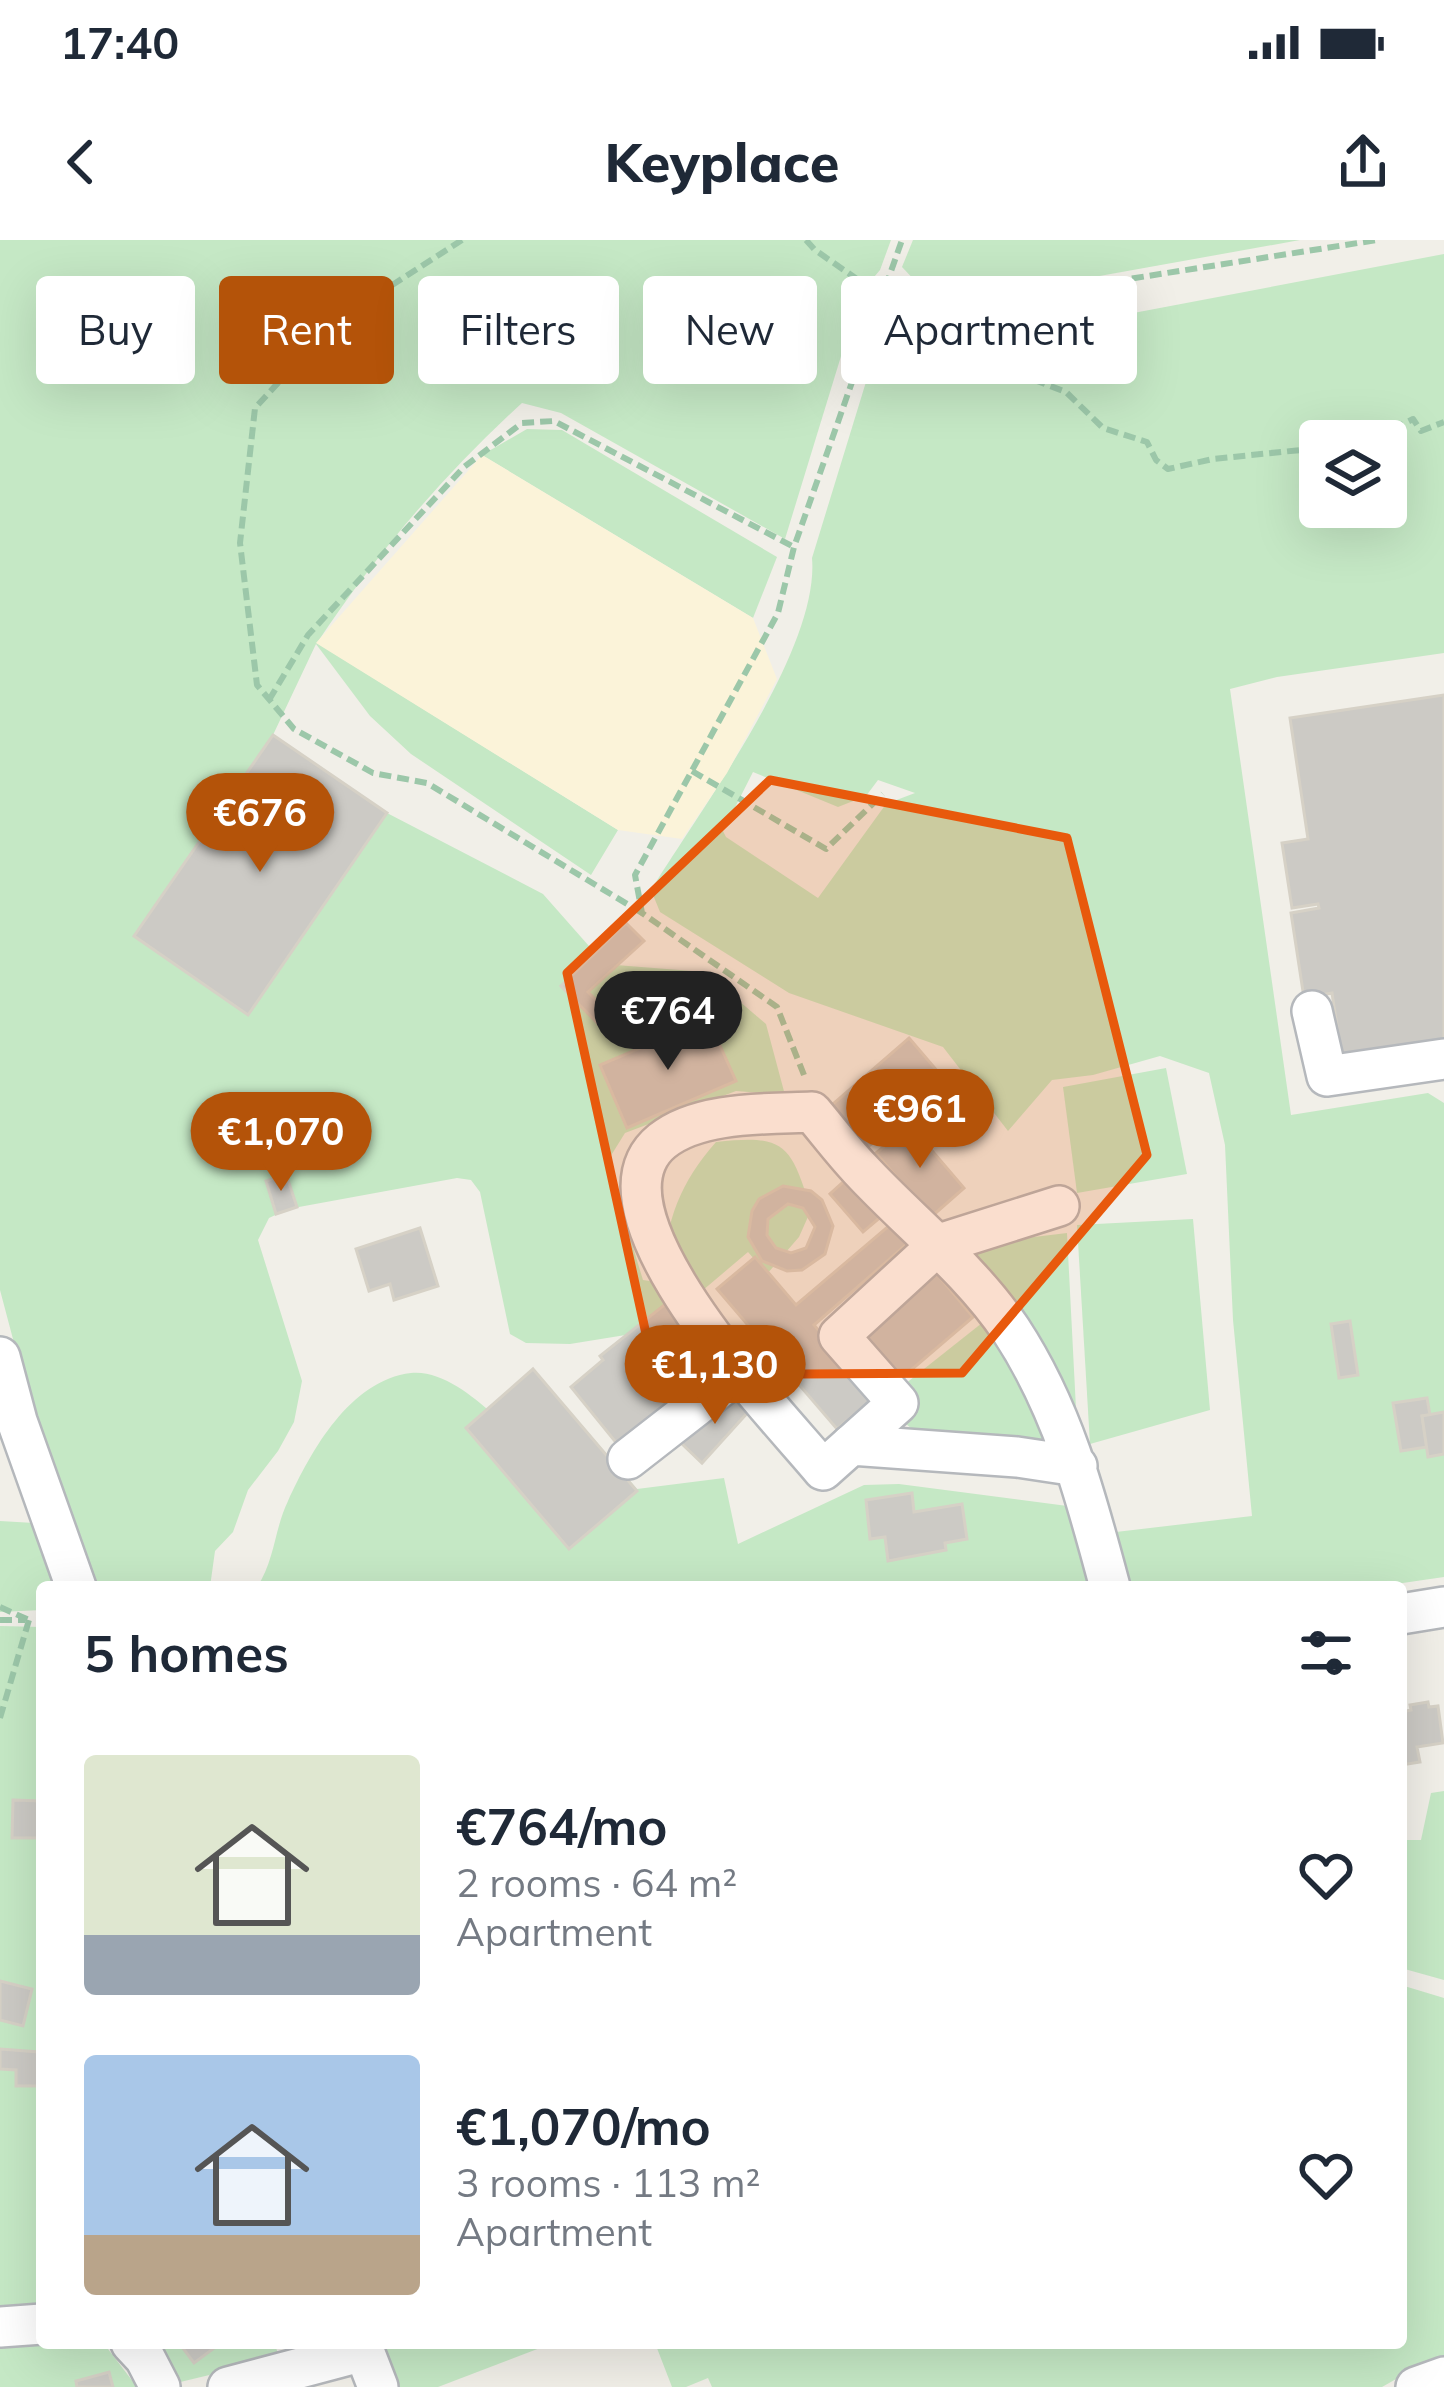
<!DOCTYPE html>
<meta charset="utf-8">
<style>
:root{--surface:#fff;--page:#f6f6f7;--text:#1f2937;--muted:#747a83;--accent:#b45309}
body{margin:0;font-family:Mulish,sans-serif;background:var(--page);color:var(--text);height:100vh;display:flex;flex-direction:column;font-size:45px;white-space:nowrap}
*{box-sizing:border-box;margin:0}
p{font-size:39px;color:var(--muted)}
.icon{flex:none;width:66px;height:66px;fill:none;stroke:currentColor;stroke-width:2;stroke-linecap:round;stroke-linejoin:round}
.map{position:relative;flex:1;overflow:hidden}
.sheet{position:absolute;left:36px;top:1341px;width:1371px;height:768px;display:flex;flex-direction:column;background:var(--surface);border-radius:12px;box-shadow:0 12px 48px #0002}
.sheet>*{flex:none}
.banner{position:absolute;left:36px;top:36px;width:1374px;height:108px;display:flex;gap:24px}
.tools{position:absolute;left:1299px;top:180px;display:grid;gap:24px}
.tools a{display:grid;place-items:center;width:108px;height:108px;border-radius:12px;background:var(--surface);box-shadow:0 12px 48px #0002;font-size:60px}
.price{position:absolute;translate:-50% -102px;padding:0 27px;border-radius:42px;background:var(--accent);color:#fff;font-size:39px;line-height:78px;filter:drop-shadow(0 3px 6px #0008)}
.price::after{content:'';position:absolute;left:50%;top:72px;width:36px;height:27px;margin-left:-18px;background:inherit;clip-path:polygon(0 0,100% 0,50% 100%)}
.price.selected{background:#222;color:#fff}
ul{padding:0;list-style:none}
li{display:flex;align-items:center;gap:36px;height:300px;padding:0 48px}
li span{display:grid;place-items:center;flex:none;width:336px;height:240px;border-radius:12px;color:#555}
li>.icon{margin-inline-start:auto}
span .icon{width:144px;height:144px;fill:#fffc;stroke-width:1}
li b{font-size:51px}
h2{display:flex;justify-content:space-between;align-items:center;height:144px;padding:0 48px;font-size:51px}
.pill{padding:0 42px;border-radius:12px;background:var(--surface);box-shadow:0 12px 48px #0002;font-size:42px;line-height:108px}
.pill.selected{background:var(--accent);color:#fff}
.status{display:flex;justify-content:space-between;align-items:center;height:84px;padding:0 60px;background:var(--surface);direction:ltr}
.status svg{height:33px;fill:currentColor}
header{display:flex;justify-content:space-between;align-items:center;height:156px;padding:0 48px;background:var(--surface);font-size:54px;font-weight:800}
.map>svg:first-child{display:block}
</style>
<div class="status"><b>17:40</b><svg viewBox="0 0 49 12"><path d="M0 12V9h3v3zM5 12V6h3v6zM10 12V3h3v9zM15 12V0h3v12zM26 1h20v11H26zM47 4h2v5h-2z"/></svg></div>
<header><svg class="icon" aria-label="back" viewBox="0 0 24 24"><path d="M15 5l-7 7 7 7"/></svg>Keyplace<svg class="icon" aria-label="share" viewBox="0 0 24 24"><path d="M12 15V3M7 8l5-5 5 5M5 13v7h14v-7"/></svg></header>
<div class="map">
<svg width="1444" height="2147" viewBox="0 0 1444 2147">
<rect width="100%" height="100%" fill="#f1efe8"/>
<g fill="#c5e8c5" fill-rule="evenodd">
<path d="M0 0H891L880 30 847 69 853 77 785 299 561 173 522 163C443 235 376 314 317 403L618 590 591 635 411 514 370 476 316 404 273 495 134 696 248 774 387 573 543 654 596 714 616 725 705 732 766 784 785 855 736 851 625 893 607 922 643 1040 663 1043C664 986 678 945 716 902 785 894 791 904 811 970L799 997 767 1034 748 1012 676 1073 644 1092 570 1104 526 1103 510 1094 480 952 471 940 457 938 288 969 269 978 258 1000 302 1141 294 1182 278 1211 248 1250 233 1292 215 1311 210 1347H95L27 1152 0 1050Z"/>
<path d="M913 0H1300L938 65 902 27Z"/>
<path d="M1444 14V413L1277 437 1230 449 1291 875 1428 853 1444 863V1337L1375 1347H257C275 1320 274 1290 288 1261 311 1211 350 1140 411 1133 441 1130 471 1155 492 1173L537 1133 637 1249 724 1238 738 1304 864 1245 899 1244 1075 1267 1116 1292 1252 1276 1233 1080 1225 905 1209 833 1160 816 1093 835 1052 840 1008 891 943 807 789 753 660 672 651 650C700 570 820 410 812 318L877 106 896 118ZM1320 201H1386V267H1320ZM753 532 838 567 866 556 878 540 915 553 886 564 818 658 726 597 723 591Z"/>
<path d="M527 189 562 190 777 317 753 378 482 215Z"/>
<path d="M1166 828 1187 934 1077 953 1063 847Z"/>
<path d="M1193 979 1210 1170 1090 1204 1077 985Z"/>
<path d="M1067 993 1076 1169 1049 1121 967 1014 1017 999Z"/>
<path d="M987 1079 1058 1207 918 1194 899 1178 905 1144Z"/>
<path d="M0 1281 34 1283 60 1347H42V1370L0 1372Z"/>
<path d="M0 1386 42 1387V2073L0 2076Z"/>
<path d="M1444 1551V1740L1401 1728V1600H1421L1431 1553Z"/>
<path d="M1401 1745 1444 1758V2123L1405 2134 1382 2147H712L708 2138 686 2147H672L655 2103H1401Z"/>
<path d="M91 2103 108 2109 137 2147H0V2104Z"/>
<path d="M141 2103H274L280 2118 172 2144Z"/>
<path d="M375 2103H553L438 2147H391Z"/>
</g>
<path fill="#fbf3d9" d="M482 215 753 378 777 439 727 533 682 599 618 590 316 403Z"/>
<g fill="#cccac5" stroke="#d6d1c6" stroke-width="3" fill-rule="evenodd">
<path d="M1444 455V803L1342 819 1332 753 1304 758 1291 673 1319 668 1318 664 1292 668 1282 603 1308 599 1290 478Z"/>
<path d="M273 495 387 573 248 775 134 696Z"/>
<path d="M626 683 644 701 588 752 619 783 608 794 561 746Z"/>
<path d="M708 779 736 841 627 888 600 825Z"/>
<path d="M909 798 945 840 861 913 825 871Z"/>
<path d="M910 885 964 948 931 977 876 913Z"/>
<path d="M286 934 297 967 276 974 266 941Z"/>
<path d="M850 936 883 975 863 992 830 954Z"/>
<path d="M783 946 811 951 822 960 833 986 825 1014 802 1030 787 1031 762 1021 748 997 752 971 759 959ZM788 964 803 968 815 987 806 1008 791 1013 776 1008 767 995 768 979Z"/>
<path d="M891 984 908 1003 814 1085 875 1157 837 1189 717 1049 755 1017 796 1065Z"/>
<path d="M420 988 438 1046 394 1060 390 1044 369 1051 356 1009Z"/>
<path d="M937 1034 973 1077 897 1142 861 1099Z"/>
<path d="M668 1062 719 1127 618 1205 571 1147 603 1120 600 1116Z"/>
<path d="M1350 1081 1358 1135 1339 1138 1331 1084Z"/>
<path d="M533 1129 637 1251 569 1309 466 1188Z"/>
<path d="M727 1151 749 1171 702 1223 681 1203Z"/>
<path d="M1427 1158 1430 1175 1422 1176 1427 1207 1401 1211 1393 1163Z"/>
<path d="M1444 1172V1214L1428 1217 1422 1176Z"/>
<path d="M912 1253 914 1272 962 1264 967 1299 945 1303 946 1310 888 1321 885 1297 870 1299 866 1260Z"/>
<path d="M1428 1462 1429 1467 1438 1466 1443 1503 1417 1507 1420 1522 1401 1525V1472L1411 1470 1410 1465Z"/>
<path d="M13 1560 42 1561V1598H12Z"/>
<path d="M0 1741 32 1749 23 1786 0 1780Z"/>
<path d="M0 1809 39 1812 38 1846H16V1830L0 1829Z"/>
<path d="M179 2103H221L194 2123Z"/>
<path d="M109 2132 113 2147H77L76 2141Z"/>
</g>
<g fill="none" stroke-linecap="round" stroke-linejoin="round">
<g stroke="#b5b8bc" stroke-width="44">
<g id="minor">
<path d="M1312 771 1327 836 1444 819"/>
<path d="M0 1117 17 1181 76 1347"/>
<path d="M851 1205 898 1163 839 1096 939 1004 1059 966"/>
<path d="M628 1219 741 1131"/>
<path d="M1077 1226 1017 1217 851 1205 823 1230C778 1175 577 970 662 901 699 871 768 874 812 872 828 891 843 911 860 929 910 983 969 1028 1011 1090 1063 1169 1086 1257 1110 1347"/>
<path d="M1401 1374 1444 1367"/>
<path d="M0 2087 42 2084"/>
<path d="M131 2103 145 2118 160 2147"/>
<path d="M361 2103 378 2147"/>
<path d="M228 2147 364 2111"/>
<path d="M1416 2147 1444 2137"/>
</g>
</g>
<g stroke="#9cc7a9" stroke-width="6" stroke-dasharray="12 6" stroke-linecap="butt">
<path d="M462 0 332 84 255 168 240 303 257 445 294 489 373 533 427 543 642 673"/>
<path d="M806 0 815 10 880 55 925 128 1024 136 1066 152 1103 188 1147 202 1156 220 1168 229 1213 219 1320 208"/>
<path d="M883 56 950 67 1377 0"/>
<path d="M1359 201 1376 198 1413 179 1421 191 1444 182"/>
<path d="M269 460 308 395 464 227 522 183 554 181 794 307"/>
<path d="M692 531 826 609 883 554"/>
<path d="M804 835 777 767 642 673 635 635 778 373 794 307 902 0"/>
<path d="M0 1367 29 1380"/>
<path d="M0 1380H25"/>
<path d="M0 1478 29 1380"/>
</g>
<use href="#minor" stroke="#fff" stroke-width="39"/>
</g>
<path fill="#e8590c" fill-opacity="0.2" stroke="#e8590c" stroke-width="9" stroke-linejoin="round" d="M770 540 1067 598 1147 915 962 1133 655 1135 567 733Z"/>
</svg>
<div class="tools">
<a><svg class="icon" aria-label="layers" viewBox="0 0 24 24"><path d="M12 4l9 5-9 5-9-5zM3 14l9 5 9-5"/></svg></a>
</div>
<b class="price" style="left:260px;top:635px">€676</b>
<b class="price selected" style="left:668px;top:833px">€764</b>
<b class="price" style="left:920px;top:931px">€961</b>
<b class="price" style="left:281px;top:954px">€1,070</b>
<b class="price" style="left:715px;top:1187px">€1,130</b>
<div class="banner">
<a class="pill">Buy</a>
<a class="pill selected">Rent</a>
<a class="pill">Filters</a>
<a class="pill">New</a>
<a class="pill">Apartment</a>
</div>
<section class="sheet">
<h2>5 homes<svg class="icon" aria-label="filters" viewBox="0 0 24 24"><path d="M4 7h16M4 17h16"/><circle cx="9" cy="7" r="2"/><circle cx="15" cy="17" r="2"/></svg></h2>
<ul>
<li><span style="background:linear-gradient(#dfe7d0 75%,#9aa5b1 0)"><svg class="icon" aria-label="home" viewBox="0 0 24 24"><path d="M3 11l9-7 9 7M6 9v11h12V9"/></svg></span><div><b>€764/mo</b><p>2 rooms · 64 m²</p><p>Apartment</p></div><svg class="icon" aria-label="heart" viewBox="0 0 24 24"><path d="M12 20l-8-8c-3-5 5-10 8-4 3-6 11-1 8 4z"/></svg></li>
<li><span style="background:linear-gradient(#a9c7e8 75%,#b9a48a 0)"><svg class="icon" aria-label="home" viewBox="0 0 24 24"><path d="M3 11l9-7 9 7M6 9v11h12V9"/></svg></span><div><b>€1,070/mo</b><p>3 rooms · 113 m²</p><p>Apartment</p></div><svg class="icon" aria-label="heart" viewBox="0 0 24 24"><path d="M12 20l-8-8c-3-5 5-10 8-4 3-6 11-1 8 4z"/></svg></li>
</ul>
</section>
</div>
